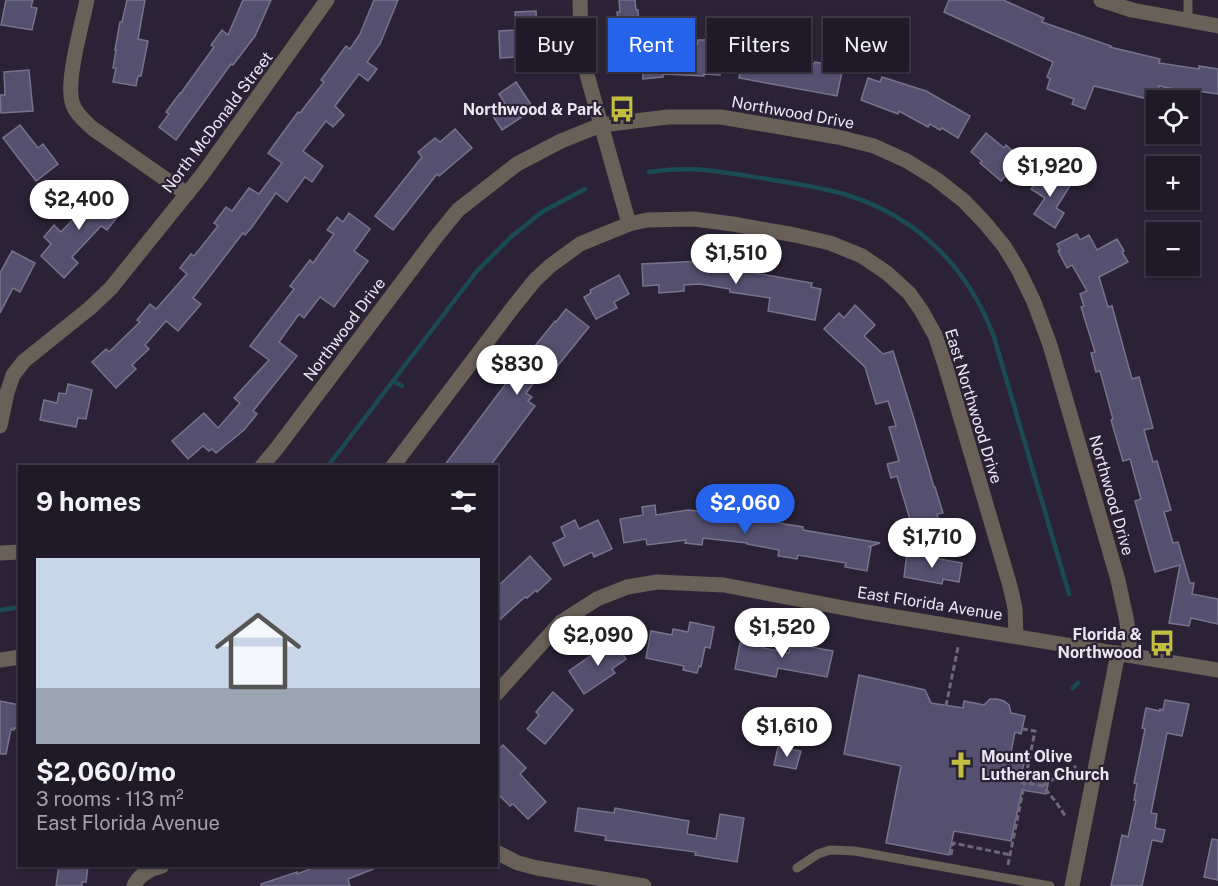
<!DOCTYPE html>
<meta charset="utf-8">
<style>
:root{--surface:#201a28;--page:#282330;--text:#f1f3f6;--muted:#a2a1a8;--line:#3d3845;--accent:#2563eb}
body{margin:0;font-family:"Public Sans",sans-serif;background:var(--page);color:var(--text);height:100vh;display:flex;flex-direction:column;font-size:22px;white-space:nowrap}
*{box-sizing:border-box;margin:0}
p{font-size:20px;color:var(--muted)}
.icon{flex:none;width:33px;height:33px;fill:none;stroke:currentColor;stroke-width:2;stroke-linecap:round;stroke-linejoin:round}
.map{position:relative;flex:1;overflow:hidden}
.sheet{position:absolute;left:18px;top:465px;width:480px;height:402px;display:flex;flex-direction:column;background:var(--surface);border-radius:0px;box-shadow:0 2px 4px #0004,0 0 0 2px var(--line)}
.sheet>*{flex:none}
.guide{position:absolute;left:516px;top:18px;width:570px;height:54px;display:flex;gap:12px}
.controls{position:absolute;left:1146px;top:90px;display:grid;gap:12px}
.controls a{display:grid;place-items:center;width:54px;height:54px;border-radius:0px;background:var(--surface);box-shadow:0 2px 4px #0004,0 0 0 2px var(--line);font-size:30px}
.price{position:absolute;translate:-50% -51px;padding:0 14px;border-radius:21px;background:#fff;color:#222;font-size:20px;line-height:39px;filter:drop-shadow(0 2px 3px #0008)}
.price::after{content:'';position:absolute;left:50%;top:36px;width:18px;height:14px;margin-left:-9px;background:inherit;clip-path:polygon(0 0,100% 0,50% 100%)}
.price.selected{background:var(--accent);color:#fff}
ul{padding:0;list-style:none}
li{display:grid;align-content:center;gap:12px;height:318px;padding:0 18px}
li+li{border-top:2px solid var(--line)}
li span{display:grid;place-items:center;height:186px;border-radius:0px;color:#555}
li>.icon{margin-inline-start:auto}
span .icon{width:108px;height:108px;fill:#fffc;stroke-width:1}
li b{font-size:26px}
h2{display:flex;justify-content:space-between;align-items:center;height:72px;padding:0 18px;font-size:26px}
.tag{padding:0 21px;border-radius:0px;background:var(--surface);box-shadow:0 2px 4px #0004,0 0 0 2px var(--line);font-size:21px;line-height:54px}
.tag.selected{background:var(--accent);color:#fff}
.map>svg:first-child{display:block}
</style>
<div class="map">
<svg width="1218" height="886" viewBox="0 0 1218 886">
<rect width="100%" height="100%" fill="#2b2236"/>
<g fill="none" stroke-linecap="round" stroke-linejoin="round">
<g stroke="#1a4b52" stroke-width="4.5">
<path d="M649 172C663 170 676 169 690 169 716 170 742 175 767 179 793 183 819 187 844 194 917 216 968 267 994 337L1069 594"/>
<path d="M393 381 402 386"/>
<path d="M328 466 477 271 512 236 542 212 585 189"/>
<path d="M0 610 20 607"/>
<path d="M1073 688 1078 683"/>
</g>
</g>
<g fill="#565070" stroke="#77738c" stroke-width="1.5">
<path d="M6 0H33L31 7 37 8 32 30 1 25Z"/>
<path d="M127 0H145L138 39 148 41 141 76H138L136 86 113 82 116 68H113L116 50H115L120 22H122Z"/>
<path d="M243 0H271L255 36 233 65 231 64 176 140 159 127 169 114 166 112 180 93H181L214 47 211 45 222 30 228 35Z"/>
<path d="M374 0H398L380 44 367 62 377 69 368 81 359 74 335 106 344 115 333 127 326 121 303 151 323 166 312 182 305 177 287 202 276 193 252 227 245 235 243 233 193 298 201 304 178 331 166 321 145 345 149 349 132 365 136 369 116 388 92 362 106 349 109 352 140 322 137 320 150 304 156 309 187 274 180 268 191 254 194 256 218 226 214 223 226 207 232 211 249 188 259 194 282 163 268 153 298 112 300 113 324 82 321 80 346 46 350 49 360 34Z"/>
<path d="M619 0H635L636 10H638L640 38 659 36 660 44 697 45 698 40H711V49L721 50 720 75 704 74V76L663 74V77L643 79 642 60 624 61 623 42 620 43 617 12H620Z"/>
<path d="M949 0H1003L1044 18 1042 22 1111 46 1110 47 1160 59 1159 63 1199 69V66L1218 69V94L1197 91 1195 100 1183 98 1184 91 1159 86 1156 101 1094 86 1085 109 1072 104 1074 99 1047 89 1050 79 1047 77 1053 62 944 12Z"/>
<path d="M536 11 537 29 541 28 542 45 536 46V56L500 58 499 31 516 30 515 12Z"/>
<path d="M746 41 760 43 758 53 767 54 766 62 800 68 801 62 814 64 815 62 843 67 837 96 739 78Z"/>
<path d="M29 70 33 111 1 113 0 95H5L4 72Z"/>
<path d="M882 77 926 91 970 116 958 138 942 128 940 130 930 124 928 127 899 111 898 114 861 100 868 78 880 82Z"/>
<path d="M516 82 534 109 502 130 491 113 505 104 499 94Z"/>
<path d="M20 125 38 148 43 144 58 164 36 181 3 138Z"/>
<path d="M455 129 472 148 439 176 437 174 393 230 375 216 422 157 418 152 435 138 440 142Z"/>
<path d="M986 133 1004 148 1006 145 1021 158 1001 181 980 163 982 161 971 152Z"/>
<path d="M1048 171 1070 186 1056 208 1064 213 1055 228 1034 214 1045 198 1031 189 1038 179 1041 181Z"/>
<path d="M97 185 115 198 108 207 119 215 107 230 101 226 72 257 78 263 64 278 41 256 51 244 44 237 54 225 61 232 83 209 81 207Z"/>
<path d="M349 213 370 229 354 251 368 261 334 307 320 297 304 318 299 314 279 342 297 356 253 411 257 414 244 430 216 453 212 449 209 451 203 446 188 459 172 441 204 413 218 428 240 403 234 398 269 360 250 346 294 289 290 286 310 260 313 263 334 234 327 230 337 217 343 222Z"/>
<path d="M1077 234 1080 240 1089 235 1097 250 1117 239 1124 251 1122 252 1128 262 1099 277 1108 307 1112 306 1132 379 1139 377 1153 428 1144 430 1153 462 1157 461 1171 510 1164 512 1173 543 1178 542 1190 583H1194L1192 594 1218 599V624L1191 618 1189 626 1169 623 1180 565 1155 572 1135 501 1141 499 1130 459 1123 461 1111 420 1113 419 1100 371 1096 372 1091 353 1095 352 1081 307 1084 306 1080 294 1087 291 1072 265 1067 268 1058 251 1060 250 1057 244Z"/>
<path d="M12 251 35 263 20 292 13 288 0 313V273Z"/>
<path d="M702 261 737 266V270L812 283 811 287 821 289 815 320 768 311 770 298 730 292V289L700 284 684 285V291L659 293V285L643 286 642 264Z"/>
<path d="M619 275 629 294 614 302 617 308 596 319 584 297 591 293 590 290Z"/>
<path d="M855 305 875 325 864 336 883 354 893 351 911 409 934 487H935L943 513 937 514 940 525 914 533 897 476 891 478 887 464 899 461 889 427 896 426 888 401 876 404 865 367 824 329 839 313 844 318Z"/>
<path d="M566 309 589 327 551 374 544 369 526 393 532 397 528 401 535 406 490 466H444L526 357 555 321 556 322Z"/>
<path d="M68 384 92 390 86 419 78 418 76 427 40 420 44 400 57 403 59 393 66 394Z"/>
<path d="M655 505 656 515 688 510 742 516V517L803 527V530L880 543 868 547H871L867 571 845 567 846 563 798 555 797 559 778 556 779 550 747 544V543L703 538 702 545 685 543 686 540 647 545 646 539 624 543 620 519 643 515 642 507Z"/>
<path d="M575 520 579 529 598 520 612 549 594 557 592 552 564 566 553 543 565 537 561 527Z"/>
<path d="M907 553 962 563 959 582 943 579 942 584 904 577Z"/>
<path d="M530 556 551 579 537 592 536 590 527 598 525 597 496 623V588Z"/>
<path d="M690 622 714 627 710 648 705 647 701 667 699 666 697 673 683 670 684 666 646 658 651 631 672 635 673 629 688 632Z"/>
<path d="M743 637 765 641 763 648 789 653 791 643 833 651 827 677 778 668 776 677 735 669 740 643 742 644Z"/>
<path d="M613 640 626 659 612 669 615 673 584 694 569 671Z"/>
<path d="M859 675 925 690 931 703 963 708 964 701 984 705 990 699H997L1004 701 1009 705 1011 713 1025 716 1021 734 1015 732 1009 762 1024 764 1021 774 1049 780 1046 794 1022 790 1011 841 954 831 949 855 886 843 901 766 844 754Z"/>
<path d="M553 692 573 710 545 744 527 729 539 715 536 712Z"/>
<path d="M1165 700 1189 704 1182 736 1167 733 1151 813 1157 814 1155 828 1165 830 1162 842 1152 840 1142 886H1111L1122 835 1128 837 1136 800H1134L1137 784 1134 783 1145 729 1142 728 1146 708 1160 711V709L1163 710Z"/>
<path d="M0 701 20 705V729L14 728V730L11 729 6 754H0Z"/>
<path d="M503 745 526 768 520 774 546 802 528 819 513 804 510 806 496 792V752Z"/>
<path d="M778 747 801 751 796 769 774 765Z"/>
<path d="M578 808 614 813 615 808 689 821 687 834 716 839 720 814 744 818 737 862 695 855 696 852 605 840 606 836 575 831Z"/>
<path d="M1212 839 1218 840V880L1204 877Z"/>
<path d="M59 866H88L86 882H82V886H56Z"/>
<path d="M318 866H381L348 879 350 886H261V884L297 872V874Z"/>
</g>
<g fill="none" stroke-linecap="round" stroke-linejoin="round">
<g stroke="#6f6778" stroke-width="3" stroke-dasharray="6 3" stroke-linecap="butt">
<path d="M946 706 958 647"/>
<path d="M1020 782 1043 786 1056 802 1066 817"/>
<path d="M1043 786C1053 778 1065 774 1076 766"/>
<path d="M951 855 953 843 1011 855"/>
<path d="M1008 865 1035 731 1023 729"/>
</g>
<g stroke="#696057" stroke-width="9">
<path d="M1188 0V20"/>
<path d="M797 868 818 854 830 850 855 851 1050 886"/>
</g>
<g stroke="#696057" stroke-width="15">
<path d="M87 0C82 25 66 79 72 102 75 113 84 120 92 128L187 194"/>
<path d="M580 0 581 43 586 71 629 224"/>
<path d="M1101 0 1132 10 1218 26"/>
<path d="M0 426 7 393 13 375 24 361 90 308 111 288 202 175 327 0"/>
<path d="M262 466 277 448 436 237 458 210 517 164 561 141 601 125 668 117H721L838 137 874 146 907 161 936 179 964 201 985 223 1004 246 1019 271 1034 302 1050 345 1118 580 1127 622 1130 655"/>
<path d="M393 466 514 306 535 280 550 266 580 244 629 224 647 220 694 219 733 224 795 235 830 243 862 256 887 273 909 293 921 310 935 335 946 368 1010 586 1015 608 1016 636"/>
<path d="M0 553 20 552"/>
<path d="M0 660 20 657"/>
<path d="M496 694 561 622 597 599 627 587 657 582 724 585 860 611 1218 670"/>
<path d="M496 852 518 863 537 868 644 886"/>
<path d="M134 886C139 874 150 869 162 866"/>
<path d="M1072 886 1118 653"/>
</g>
</g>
<defs>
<g id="bus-bare" transform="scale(2.07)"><path d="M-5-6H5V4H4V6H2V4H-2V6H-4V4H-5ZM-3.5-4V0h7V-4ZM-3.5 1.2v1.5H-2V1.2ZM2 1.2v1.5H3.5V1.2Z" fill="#c1be40" stroke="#2b2236" stroke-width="2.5" paint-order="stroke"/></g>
<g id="church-bare" transform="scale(2.07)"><path d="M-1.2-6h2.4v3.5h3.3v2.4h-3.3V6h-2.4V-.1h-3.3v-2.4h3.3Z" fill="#c1be40" stroke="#2b2236" stroke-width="2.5" paint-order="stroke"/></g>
</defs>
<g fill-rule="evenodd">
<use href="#bus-bare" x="622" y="109"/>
<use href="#bus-bare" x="1162" y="643"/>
<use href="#church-bare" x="961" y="765"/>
</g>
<g text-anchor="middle" stroke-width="4.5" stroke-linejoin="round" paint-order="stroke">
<g font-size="16" font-weight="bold" fill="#ebe6f3" stroke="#2b2236" text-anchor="end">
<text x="602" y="115">Northwood &amp; Park</text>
<text x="1142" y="640">Florida &amp;<tspan x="1142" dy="18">Northwood</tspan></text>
<text x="981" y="762" text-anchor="start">Mount Olive<tspan x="981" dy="18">Lutheran Church</tspan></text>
</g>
<g font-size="16" fill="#ebe6f3" stroke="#2b2236">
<text transform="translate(793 112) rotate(10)" y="6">Northwood Drive</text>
<text transform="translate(217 122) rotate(-53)" y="6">North McDonald Street</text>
<text transform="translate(344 329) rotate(-53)" y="6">Northwood Drive</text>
<text transform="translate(974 406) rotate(73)" y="6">East Northwood Drive</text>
<text transform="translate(1112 495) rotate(74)" y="6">Northwood Drive</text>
<text transform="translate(930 603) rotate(9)" y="6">East Florida Avenue</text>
</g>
</g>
</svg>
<div class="controls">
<a><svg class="icon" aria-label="locate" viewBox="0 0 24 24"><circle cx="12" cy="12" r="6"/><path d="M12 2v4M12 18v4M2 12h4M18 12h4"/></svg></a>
<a>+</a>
<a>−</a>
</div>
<b class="price" style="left:1050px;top:198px">$1,920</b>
<b class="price" style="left:79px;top:231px">$2,400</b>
<b class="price" style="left:736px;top:285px">$1,510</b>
<b class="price" style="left:517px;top:396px">$830</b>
<b class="price selected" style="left:745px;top:535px">$2,060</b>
<b class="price" style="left:932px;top:569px">$1,710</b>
<b class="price" style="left:782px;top:659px">$1,520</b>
<b class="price" style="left:598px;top:667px">$2,090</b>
<b class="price" style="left:787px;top:758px">$1,610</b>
<div class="guide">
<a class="tag">Buy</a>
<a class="tag selected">Rent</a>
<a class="tag">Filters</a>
<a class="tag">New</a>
</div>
<section class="sheet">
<h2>9 homes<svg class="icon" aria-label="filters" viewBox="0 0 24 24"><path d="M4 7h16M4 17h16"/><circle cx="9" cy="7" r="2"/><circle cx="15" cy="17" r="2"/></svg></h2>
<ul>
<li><span style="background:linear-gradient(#c9d6e8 70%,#9aa5b1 0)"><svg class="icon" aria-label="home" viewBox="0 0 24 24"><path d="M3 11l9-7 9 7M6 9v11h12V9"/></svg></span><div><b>$2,060/mo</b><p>3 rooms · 113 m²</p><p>East Florida Avenue</p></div></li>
</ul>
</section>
</div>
